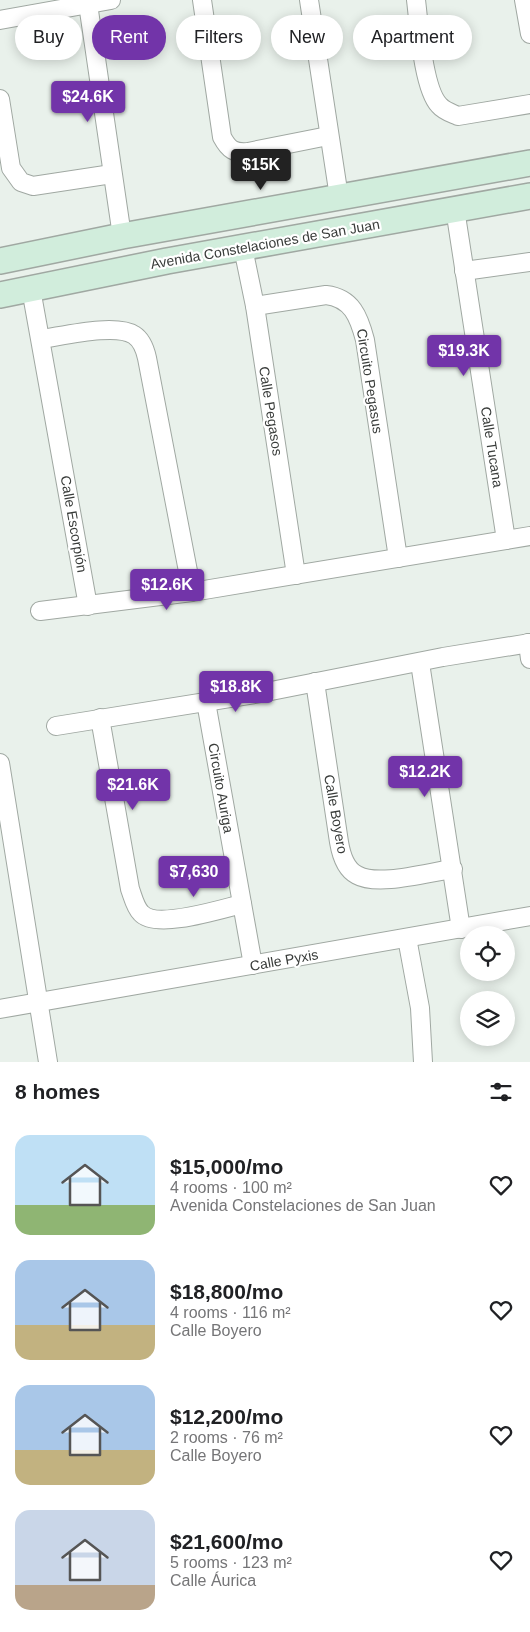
<!DOCTYPE html>
<meta charset="utf-8">
<style>
:root{--surface:#fff;--page:#f6f6f6;--text:#202124;--muted:#757577;--accent:#7234a9}
body{margin:0;font-family:Arial,sans-serif;background:var(--page);color:var(--text);height:100vh;display:flex;flex-direction:column;font-size:19px;white-space:nowrap}
*{box-sizing:border-box;margin:0}
p{font-size:16px;color:var(--muted)}
.icon{flex:none;width:28px;height:28px;fill:none;stroke:currentColor;stroke-width:2;stroke-linecap:round;stroke-linejoin:round}
.map{position:relative;height:1062px;overflow:hidden}
.panel{display:flex;flex-direction:column;background:var(--surface);flex:1}
.panel>*{flex:none}
.guide{position:absolute;left:15px;top:15px;width:500px;height:45px;display:flex;gap:10px}
.fabs{position:absolute;left:460px;top:926px;display:grid;gap:10px}
.fabs a{display:grid;place-items:center;width:55px;height:55px;border-radius:50%;background:var(--surface);box-shadow:0 2px 12px #0003;font-size:25px}
.price{position:absolute;translate:-50% -42px;padding:0 11px;border-radius:5px;background:var(--accent);color:#fff;font-size:16px;line-height:32px;filter:drop-shadow(0 1px 2px #0008)}
.price::after{content:'';position:absolute;left:50%;top:30px;width:15px;height:11px;margin-left:-8px;background:inherit;clip-path:polygon(0 0,100% 0,50% 100%)}
.price.active{background:#222;color:#fff}
ul{padding:0;list-style:none}
li{display:flex;align-items:center;gap:15px;height:125px;padding:0 15px}
li span{display:grid;place-items:center;flex:none;width:140px;height:100px;border-radius:15px;color:#555}
li>.icon{margin-inline-start:auto}
span .icon{width:60px;height:60px;fill:#fffc;stroke-width:1}
li b{font-size:21px}
h2{display:flex;justify-content:space-between;align-items:center;height:60px;padding:0 15px;font-size:21px}
.chip{padding:0 18px;border-radius:22px;background:var(--surface);box-shadow:0 2px 12px #0003;font-size:18px;line-height:45px}
.chip.active{background:var(--accent);color:#fff}
.map>svg:first-child{display:block}
</style>
<div class="map">
<svg width="530" height="1062" viewBox="0 0 530 1062">
<rect width="100%" height="100%" fill="#e9f1eb"/>
<g fill="none" stroke-linecap="round" stroke-linejoin="round">
<g stroke="#a0a8a2" stroke-width="20">
<g id="street">
<path d="M202 0 222 137C229 150 234 153 248 152L328 136"/>
<path d="M309 0 339 197"/>
<path d="M416 0C419 24 423 88 439 105 444 111 451 113 458 116L530 104"/>
<path d="M524 0 530 34"/>
<path d="M88 4 122 236"/>
<path d="M0 20 111 0"/>
<path d="M0 99 11 168 21 182 33 186 112 174"/>
<path d="M455 209 506 540"/>
<path d="M243 248 255 306 296 575"/>
<path d="M464 271 530 262"/>
<path d="M31 289 88 606"/>
<path d="M255 306 326 295C352 298 359 317 365 340L398 558"/>
<path d="M41 339C63 336 116 323 134 335 142 340 145 349 147 358L192 592"/>
<path d="M40 611 192 592 530 536"/>
<path d="M528 643 530 659"/>
<path d="M420 663 461 929"/>
<path d="M315 682 339 842C341 854 345 869 357 875 378 887 429 872 453 869"/>
<path d="M206 702 253 965"/>
<path d="M100 718 130 889C133 897 135 907 141 913 156 930 221 909 242 904"/>
<path d="M56 726 261 693 443 657 530 643"/>
<path d="M0 763 48 1062"/>
<path d="M407 938 420 1008 423 1062"/>
<path d="M0 1009 530 916"/>
</g>
</g>
<g stroke="#a0a8a2" stroke-width="28">
<g id="secondary">
<path d="M0 261 122 236 530 163"/>
<path d="M0 295 167 261 530 196"/>
</g>
</g>
<use href="#street" stroke="#fff" stroke-width="18"/>
<use href="#secondary" stroke="#d1eddc" stroke-width="25"/>
</g>
<g text-anchor="middle" stroke-width="4.5" stroke-linejoin="round" paint-order="stroke">
<g font-size="14" fill="#393c3a" stroke="#fff">
<text transform="translate(265 244) rotate(-10)" y="5">Avenida Constelaciones de San Juan</text>
<text transform="translate(370 381) rotate(81)" y="5">Circuito Pegasus</text>
<text transform="translate(271 411) rotate(81)" y="5">Calle Pegasos</text>
<text transform="translate(492 447) rotate(81)" y="5">Calle Tucana</text>
<text transform="translate(74 524) rotate(80)" y="5">Calle Escorpión</text>
<text transform="translate(221 788) rotate(80)" y="5">Circuito Auriga</text>
<text transform="translate(336 814) rotate(80)" y="5">Calle Boyero</text>
<text transform="translate(284 960) rotate(-10)" y="5">Calle Pyxis</text>
</g>
</g>
</svg>
<div class="fabs">
<a><svg class="icon" aria-label="locate" viewBox="0 0 24 24"><circle cx="12" cy="12" r="6"/><path d="M12 2v4M12 18v4M2 12h4M18 12h4"/></svg></a>
<a><svg class="icon" aria-label="layers" viewBox="0 0 24 24"><path d="M12 4l9 5-9 5-9-5zM3 14l9 5 9-5"/></svg></a>
</div>
<b class="price" style="left:88px;top:123px">$24.6K</b>
<b class="price active" style="left:261px;top:191px">$15K</b>
<b class="price" style="left:464px;top:377px">$19.3K</b>
<b class="price" style="left:167px;top:611px">$12.6K</b>
<b class="price" style="left:236px;top:713px">$18.8K</b>
<b class="price" style="left:425px;top:798px">$12.2K</b>
<b class="price" style="left:133px;top:811px">$21.6K</b>
<b class="price" style="left:194px;top:898px">$7,630</b>
<div class="guide">
<a class="chip">Buy</a>
<a class="chip active">Rent</a>
<a class="chip">Filters</a>
<a class="chip">New</a>
<a class="chip">Apartment</a>
</div>
</div>
<section class="panel">
<h2>8 homes<svg class="icon" aria-label="filters" viewBox="0 0 24 24"><path d="M4 7h16M4 17h16"/><circle cx="9" cy="7" r="2"/><circle cx="15" cy="17" r="2"/></svg></h2>
<ul>
<li><span style="background:linear-gradient(#bfe0f5 70%,#8fb573 0)"><svg class="icon" aria-label="home" viewBox="0 0 24 24"><path d="M3 11l9-7 9 7M6 9v11h12V9"/></svg></span><div><b>$15,000/mo</b><p>4 rooms · 100 m²</p><p>Avenida Constelaciones de San Juan</p></div><svg class="icon" aria-label="heart" viewBox="0 0 24 24"><path d="M12 20l-8-8c-3-5 5-10 8-4 3-6 11-1 8 4z"/></svg></li>
<li><span style="background:linear-gradient(#a9c7e8 65%,#c2b280 0)"><svg class="icon" aria-label="home" viewBox="0 0 24 24"><path d="M3 11l9-7 9 7M6 9v11h12V9"/></svg></span><div><b>$18,800/mo</b><p>4 rooms · 116 m²</p><p>Calle Boyero</p></div><svg class="icon" aria-label="heart" viewBox="0 0 24 24"><path d="M12 20l-8-8c-3-5 5-10 8-4 3-6 11-1 8 4z"/></svg></li>
<li><span style="background:linear-gradient(#a9c7e8 65%,#c2b280 0)"><svg class="icon" aria-label="home" viewBox="0 0 24 24"><path d="M3 11l9-7 9 7M6 9v11h12V9"/></svg></span><div><b>$12,200/mo</b><p>2 rooms · 76 m²</p><p>Calle Boyero</p></div><svg class="icon" aria-label="heart" viewBox="0 0 24 24"><path d="M12 20l-8-8c-3-5 5-10 8-4 3-6 11-1 8 4z"/></svg></li>
<li><span style="background:linear-gradient(#c9d6e8 75%,#b9a48a 0)"><svg class="icon" aria-label="home" viewBox="0 0 24 24"><path d="M3 11l9-7 9 7M6 9v11h12V9"/></svg></span><div><b>$21,600/mo</b><p>5 rooms · 123 m²</p><p>Calle Áurica</p></div><svg class="icon" aria-label="heart" viewBox="0 0 24 24"><path d="M12 20l-8-8c-3-5 5-10 8-4 3-6 11-1 8 4z"/></svg></li>
</ul>
</section>
